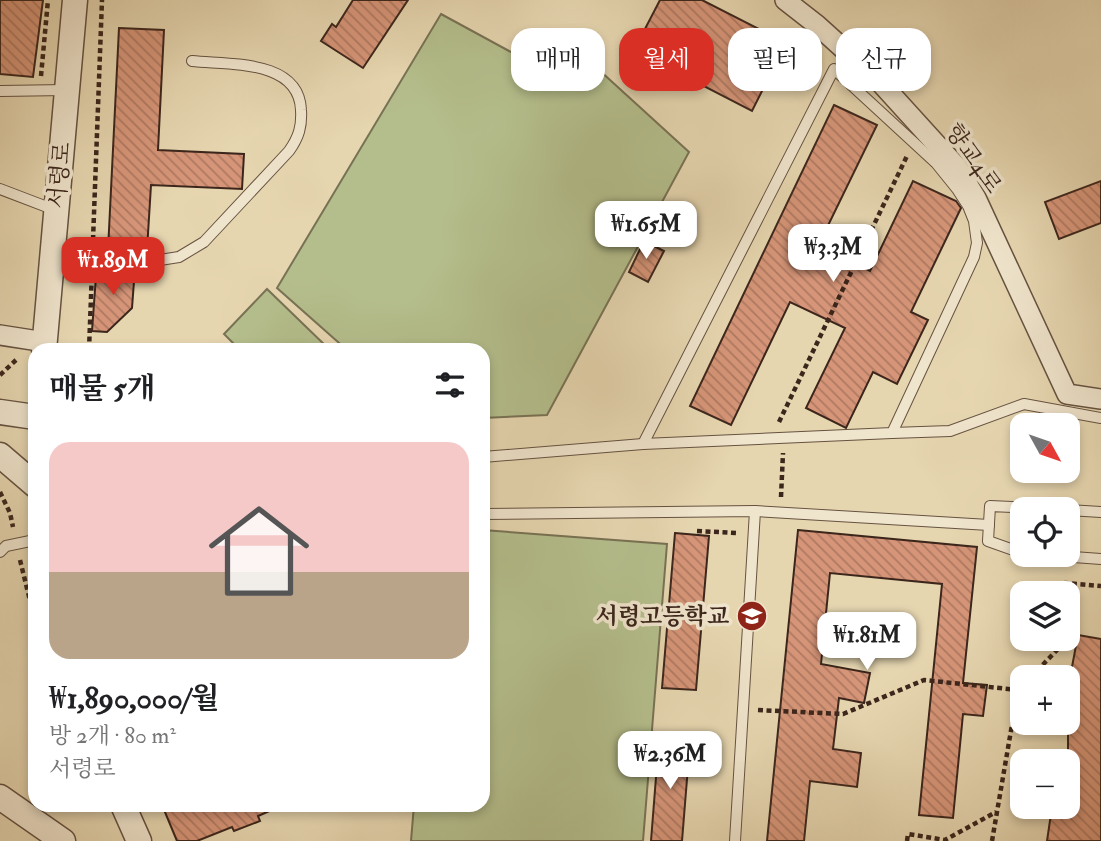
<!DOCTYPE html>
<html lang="ko">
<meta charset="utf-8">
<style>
:root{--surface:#fff;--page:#f2f2f2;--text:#202124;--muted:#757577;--accent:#d93025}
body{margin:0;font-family:"IM FELL Double Pica","Noto Serif KR",serif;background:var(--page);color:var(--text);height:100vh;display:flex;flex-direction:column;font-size:26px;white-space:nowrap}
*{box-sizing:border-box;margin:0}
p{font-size:23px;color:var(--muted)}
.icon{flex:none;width:38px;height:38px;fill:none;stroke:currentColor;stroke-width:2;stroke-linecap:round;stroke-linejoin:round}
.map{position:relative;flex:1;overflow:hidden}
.details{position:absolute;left:28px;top:343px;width:462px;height:469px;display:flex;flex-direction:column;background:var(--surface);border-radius:21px;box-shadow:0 4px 10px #0003}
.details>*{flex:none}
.top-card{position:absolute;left:511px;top:28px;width:485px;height:63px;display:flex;gap:14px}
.needle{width:46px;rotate:130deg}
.fabs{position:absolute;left:1010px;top:413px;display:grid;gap:14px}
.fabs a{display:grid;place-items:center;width:70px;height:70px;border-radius:14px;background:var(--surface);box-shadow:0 4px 10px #0003;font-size:35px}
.price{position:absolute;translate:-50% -60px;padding:0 16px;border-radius:14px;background:#fff;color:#222;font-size:23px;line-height:46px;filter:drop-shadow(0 2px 4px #0008)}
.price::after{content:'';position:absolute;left:50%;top:42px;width:21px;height:16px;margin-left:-10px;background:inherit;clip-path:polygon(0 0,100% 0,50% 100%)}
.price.on{background:var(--accent);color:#fff}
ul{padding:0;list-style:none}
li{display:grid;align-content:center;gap:14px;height:371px;padding:0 21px}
li span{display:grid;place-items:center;height:217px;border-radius:21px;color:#555}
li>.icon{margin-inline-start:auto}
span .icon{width:126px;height:126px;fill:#fffc;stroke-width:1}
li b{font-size:30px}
h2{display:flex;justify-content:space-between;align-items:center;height:84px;padding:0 21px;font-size:30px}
.tag{padding:0 24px;border-radius:21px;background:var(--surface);box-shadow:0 4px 10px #0003;font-size:24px;line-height:63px}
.tag.on{background:var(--accent);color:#fff}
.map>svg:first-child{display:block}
</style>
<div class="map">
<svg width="1101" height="841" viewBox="0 0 1101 841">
<defs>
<pattern id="building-back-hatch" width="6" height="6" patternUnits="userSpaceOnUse" patternTransform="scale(1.75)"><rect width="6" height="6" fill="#d69578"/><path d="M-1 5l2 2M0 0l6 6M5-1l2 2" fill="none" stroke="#af7962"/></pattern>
</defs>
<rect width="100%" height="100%" fill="#e6d6b0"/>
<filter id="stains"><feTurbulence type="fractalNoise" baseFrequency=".00286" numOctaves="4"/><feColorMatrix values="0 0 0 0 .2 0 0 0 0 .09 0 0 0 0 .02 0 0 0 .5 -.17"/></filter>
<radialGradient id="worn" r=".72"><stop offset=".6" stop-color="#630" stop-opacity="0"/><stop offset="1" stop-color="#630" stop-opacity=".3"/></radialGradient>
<g fill="#b4be8c" stroke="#787254" stroke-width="2">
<path d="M441 14 568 83 587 59 689 152 547 415 483 418V350H347L277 288Z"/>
<path d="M267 289 330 350H240L224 334Z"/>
<path d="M483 530 667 544 643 841H411L414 805H483Z"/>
</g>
<g fill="url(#building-back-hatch)" stroke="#3c261c" stroke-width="2">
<path d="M0 0H43L33 77 0 74Z"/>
<path d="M353 0H408L363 68 321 41 332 24 336 27Z"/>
<path d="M660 0H702L786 43 752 111 634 50Z"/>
<path d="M119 28 164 30 158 150 244 154 242 189 151 185 147 250 136 249V253L108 250Z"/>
<path d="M834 105 877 125 818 246 870 271 913 181 956 201 961 208 911 312 928 320 897 384 873 372 846 428 806 408 845 328 790 302 731 425 690 406Z"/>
<path d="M1101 181V223L1059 239 1045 202Z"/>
<path d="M644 241 664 251 648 282 629 272Z"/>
<path d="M107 265 135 268 132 308 107 332 92 331 96 276 106 277Z"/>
<path d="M798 530 977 547 963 683 987 685 983 716 963 714 953 818 919 815 942 584 830 573 821 664 870 673 864 703 839 698 833 749 861 753 857 787 810 781 804 841H767Z"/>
<path d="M675 533 709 536 696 690 662 688Z"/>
<path d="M1078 635 1101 639V841H1047L1052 807H1068V688Z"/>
<path d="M659 739 690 742 682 841H651Z"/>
<path d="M162 805H283L258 816 260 821 234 831 232 827 197 841H177Z"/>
</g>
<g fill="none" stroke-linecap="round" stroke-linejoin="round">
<g stroke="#665241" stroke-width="12">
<g id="service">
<path d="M834 69 936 163 957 189 968 206 974 221 977 243 974 257 892 433 643 444Z"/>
<path d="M0 91 66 90"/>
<path d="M0 189 55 210"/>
<path d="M53 252 147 262 179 257 204 242 289 151C299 137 302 126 301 110 299 59 228 65 192 61"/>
<path d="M892 433 950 431 1024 404 1101 418"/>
<path d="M483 457 643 444"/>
<path d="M1068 510 1101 512"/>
<path d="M483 514 755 511 989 525"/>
<path d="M0 552 6 546 35 540"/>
<path d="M1022 553 988 541 990 506 1056 509"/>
<path d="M1046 555 1101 559"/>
<path d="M735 841 755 511"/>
</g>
</g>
<g stroke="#665241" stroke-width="22">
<g id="minor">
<path d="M785 0 817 25 879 81 957 167 976 198 1067 394 1101 399"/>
<path d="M0 335 45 342"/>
</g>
</g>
<g stroke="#665241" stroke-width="27">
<g id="tertiary">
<path d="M44 350 75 0"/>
<path d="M0 412 35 417"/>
<path d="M0 455 35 485"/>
<path d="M0 797 63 841"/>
<path d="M123 805 139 841"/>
</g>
</g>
<g stroke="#3c261c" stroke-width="4.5" stroke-dasharray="5 3.5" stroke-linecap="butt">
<path d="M41 76 48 0"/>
<path d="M93 240 102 0"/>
<path d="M89 350 92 270"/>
<path d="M0 375 16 360"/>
<path d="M779 422 907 156"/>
<path d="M0 492 10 513 13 527"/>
<path d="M781 497 783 453"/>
<path d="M697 531 737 533"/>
<path d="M20 560 35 621"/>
<path d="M1064 593 1065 583 1101 586"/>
<path d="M1031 677 1057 650 1058 639"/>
<path d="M758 710 843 714 924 680 1018 690 1022 686"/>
<path d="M907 841 908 834 945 840 996 812"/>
<path d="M992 841 1018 690"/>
</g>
<use href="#service" stroke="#efe4cc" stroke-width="10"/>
<use href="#minor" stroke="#efe4cc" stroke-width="19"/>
<use href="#tertiary" stroke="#efe4cc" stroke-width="24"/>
</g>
<defs>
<g id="school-disc" transform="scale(1.575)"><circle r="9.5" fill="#8f2418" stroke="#efe4cc"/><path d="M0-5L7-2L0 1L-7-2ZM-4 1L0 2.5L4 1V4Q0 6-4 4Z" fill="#fff"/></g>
</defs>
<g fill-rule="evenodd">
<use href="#school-disc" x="752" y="616"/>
</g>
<g text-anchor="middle" stroke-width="7" stroke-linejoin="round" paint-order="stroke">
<g font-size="23" fill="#3c261c" stroke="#efe4cc">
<text transform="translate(974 158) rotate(55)" y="8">향교4로</text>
<text transform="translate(59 175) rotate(-85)" y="8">서령로</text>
</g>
<g font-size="23" font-weight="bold" fill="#3c261c" stroke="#efe4cc" text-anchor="end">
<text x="729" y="624">서령고등학교</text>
</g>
</g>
<rect width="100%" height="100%" filter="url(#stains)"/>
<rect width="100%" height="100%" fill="url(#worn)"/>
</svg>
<div class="fabs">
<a><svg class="needle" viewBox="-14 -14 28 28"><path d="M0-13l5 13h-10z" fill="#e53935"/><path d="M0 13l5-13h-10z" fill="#757577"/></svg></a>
<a><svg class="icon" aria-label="locate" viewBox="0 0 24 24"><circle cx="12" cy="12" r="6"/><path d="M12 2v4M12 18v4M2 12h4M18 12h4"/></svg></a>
<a><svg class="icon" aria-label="layers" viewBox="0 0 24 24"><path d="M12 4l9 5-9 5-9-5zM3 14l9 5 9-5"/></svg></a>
<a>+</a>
<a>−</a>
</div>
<b class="price" style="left:646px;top:261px">₩1.65M</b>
<b class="price" style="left:833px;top:284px">₩3.3M</b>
<b class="price on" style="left:113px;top:297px">₩1.89M</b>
<b class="price" style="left:867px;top:672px">₩1.81M</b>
<b class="price" style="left:670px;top:791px">₩2.36M</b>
<div class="top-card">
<a class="tag">매매</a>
<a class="tag on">월세</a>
<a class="tag">필터</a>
<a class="tag">신규</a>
</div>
<section class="details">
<h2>매물 5개<svg class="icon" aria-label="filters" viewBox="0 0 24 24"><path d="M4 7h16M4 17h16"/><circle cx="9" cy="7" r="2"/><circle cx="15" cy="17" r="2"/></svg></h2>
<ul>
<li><span style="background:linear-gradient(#f6c9c9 60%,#b9a48a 0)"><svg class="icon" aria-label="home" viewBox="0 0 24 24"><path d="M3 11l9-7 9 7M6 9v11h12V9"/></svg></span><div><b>₩1,890,000/월</b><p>방 2개 · 80 m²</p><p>서령로</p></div></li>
</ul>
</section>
</div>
